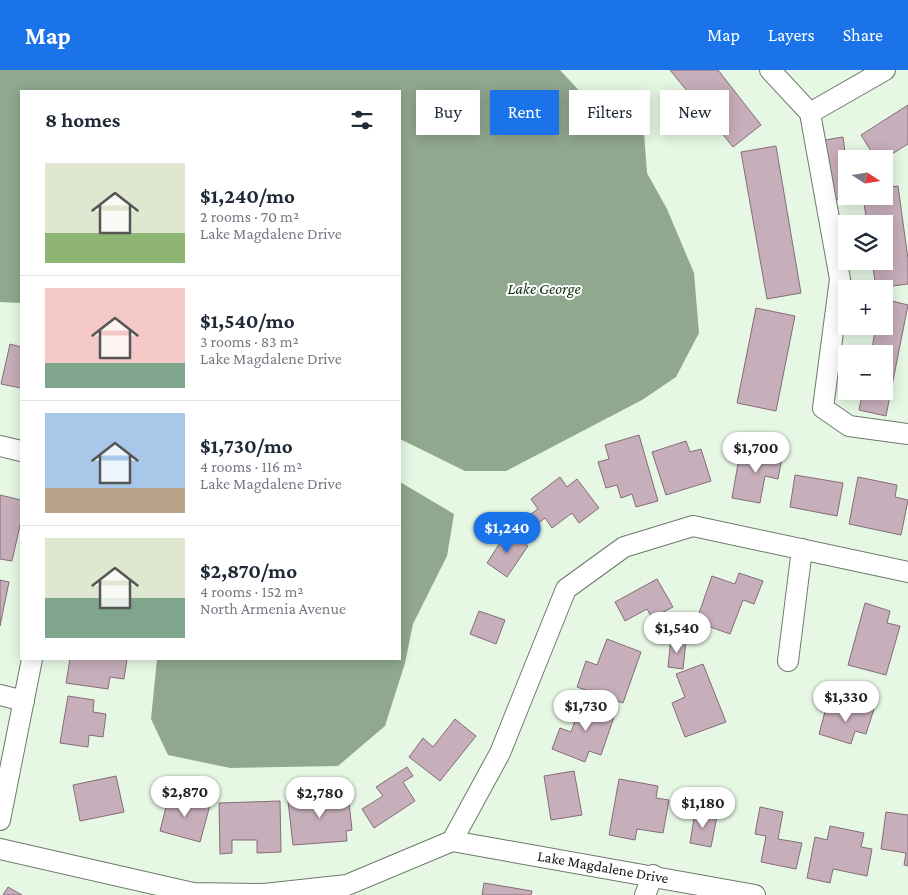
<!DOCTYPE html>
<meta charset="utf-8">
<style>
:root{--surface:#fff;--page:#f2f2f3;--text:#1f2937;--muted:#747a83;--line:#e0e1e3;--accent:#1a73e8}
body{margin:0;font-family:"Crimson Pro",serif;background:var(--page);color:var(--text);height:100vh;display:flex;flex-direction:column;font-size:19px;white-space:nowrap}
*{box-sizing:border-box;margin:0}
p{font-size:16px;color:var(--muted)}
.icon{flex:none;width:28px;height:28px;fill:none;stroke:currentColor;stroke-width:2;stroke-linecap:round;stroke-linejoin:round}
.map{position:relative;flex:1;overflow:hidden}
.side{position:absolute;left:20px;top:20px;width:381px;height:570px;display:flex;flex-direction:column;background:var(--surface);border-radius:0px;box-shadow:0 2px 12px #0003}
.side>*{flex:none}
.guide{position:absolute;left:416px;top:20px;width:416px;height:45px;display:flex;gap:10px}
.needle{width:32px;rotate:102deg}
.buttons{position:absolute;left:838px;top:80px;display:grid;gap:10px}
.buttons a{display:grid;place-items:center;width:55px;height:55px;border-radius:0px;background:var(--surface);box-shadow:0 2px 12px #0003;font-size:25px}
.price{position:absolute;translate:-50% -42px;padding:0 11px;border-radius:18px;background:#fff;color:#222;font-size:16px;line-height:32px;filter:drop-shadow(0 1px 2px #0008)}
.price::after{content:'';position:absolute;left:50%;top:30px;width:15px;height:11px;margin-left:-8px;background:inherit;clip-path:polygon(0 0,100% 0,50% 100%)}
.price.current{background:var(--accent);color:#fff}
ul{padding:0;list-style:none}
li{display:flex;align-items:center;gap:15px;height:125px;padding:0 25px}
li+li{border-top:1px solid var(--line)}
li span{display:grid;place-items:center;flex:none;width:140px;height:100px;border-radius:0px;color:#555}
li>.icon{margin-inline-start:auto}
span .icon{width:60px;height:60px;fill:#fffc;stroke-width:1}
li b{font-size:21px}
h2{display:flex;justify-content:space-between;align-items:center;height:60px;padding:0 25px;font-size:21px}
.tag{padding:0 18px;border-radius:0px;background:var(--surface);box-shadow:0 2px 12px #0003;font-size:18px;line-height:45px}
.tag.current{background:var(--accent);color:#fff}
header{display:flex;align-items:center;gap:30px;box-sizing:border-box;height:70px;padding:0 25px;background:var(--accent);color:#fff}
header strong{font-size:24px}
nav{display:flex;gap:28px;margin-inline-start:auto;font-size:18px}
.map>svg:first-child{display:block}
</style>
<header>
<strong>Map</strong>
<nav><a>Map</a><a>Layers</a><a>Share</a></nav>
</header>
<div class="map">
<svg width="908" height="825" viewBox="0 0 908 825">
<rect width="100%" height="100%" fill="#e6f8e4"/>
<g fill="#90a88e">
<path d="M0 0H560L585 27 616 33 644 63 647 103 667 139 694 203 699 263 676 307 642 330 506 401H465L400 369V21H21V233L0 232Z"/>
<path d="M400 412 454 444 447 486 413 554 405 593 385 656 338 696 230 698 168 685 151 649 157 589H400Z"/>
</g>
<g fill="#c6aeba" stroke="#846d78">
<path d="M670 0H718L761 55 733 77Z"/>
<path d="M908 35V74L884 89H876L861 65Z"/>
<path d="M843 67 846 89V126L853 127 835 130 825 70Z"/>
<path d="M776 76 801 223 767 229 741 82Z"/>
<path d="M898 116 908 189V214L876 218 872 191H884V154H867L863 126H884V118Z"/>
<path d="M884 229 908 235 886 346 859 340 863 321H884V284H871L876 256H884Z"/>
<path d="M756 238 795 246 776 341 737 333Z"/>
<path d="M10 274 21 277V318L1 314Z"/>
<path d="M639 365 658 431 636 437 632 424 621 428 617 415 606 418 598 392 609 389 605 375Z"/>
<path d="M686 371 690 382 701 379 711 411 666 425 652 382Z"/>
<path d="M755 377 783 382 778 409 765 406 760 433 732 428 739 388 753 391Z"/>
<path d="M795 405 843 413 837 446 790 437Z"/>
<path d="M560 407 567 417 577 409 599 438 579 453 572 443 552 458 545 448 535 456 528 446 538 439 531 429Z"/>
<path d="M858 407 897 415 895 427 908 430 901 465 849 454Z"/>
<path d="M0 425 21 430V451L12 491 0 489Z"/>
<path d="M507 462 528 476 507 507 487 493Z"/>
<path d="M739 503 763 511 754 534 743 530 730 564 696 552 712 506 735 514Z"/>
<path d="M657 509 673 537 652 548 647 539 625 551 615 532Z"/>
<path d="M0 510 9 512 0 556Z"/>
<path d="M865 533 890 541 887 553 900 556 886 605 848 595Z"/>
<path d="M479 541 505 550 496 574 470 564Z"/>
<path d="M607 569 641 582 623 633 577 617 586 591 597 595Z"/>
<path d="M671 569 686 571 683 599 668 597Z"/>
<path d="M70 589H127L124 609 110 607 108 619 66 613Z"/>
<path d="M703 594 726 652 685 667 672 633 685 627 676 604Z"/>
<path d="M68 626 94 630 93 642 106 644 103 667 89 665 88 677 60 673Z"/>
<path d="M583 629 616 641 601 685 589 681 585 692 552 679 560 658 571 662Z"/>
<path d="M852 632 874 639 866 664 855 661 851 674 819 664 826 638 848 645Z"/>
<path d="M455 649 476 666 440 711 409 687 423 668 433 677Z"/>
<path d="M407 697 413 706 403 712 415 731 374 758 362 739 383 726 376 717Z"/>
<path d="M574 701 582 745 551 750 544 706Z"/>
<path d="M116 706 124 742 80 751 73 715Z"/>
<path d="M619 709 658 716 656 728 669 730 663 763 637 759 635 770 609 765Z"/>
<path d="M348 723 352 760 346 761 347 771 293 775 288 731Z"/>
<path d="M169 725 210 735 200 772 160 761Z"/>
<path d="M280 731 281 782 257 783V770H232V783L220 784 219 733Z"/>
<path d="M760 737 783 742 778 769 802 773 796 799 761 792 766 766 755 764Z"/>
<path d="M695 742 717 746 711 777 690 773Z"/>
<path d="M886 742 908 745V796L904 795 906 783 881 779Z"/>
<path d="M830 756 864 763 861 777 872 779 867 806 833 799 830 813 807 808 815 767 827 770Z"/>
<path d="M484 813 532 821 531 825H482Z"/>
<path d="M8 817 22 825H3Z"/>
</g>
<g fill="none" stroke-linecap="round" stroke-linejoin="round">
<g stroke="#6b7b69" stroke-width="22">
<g id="minor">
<path d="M770 0 810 43 840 209 823 338 849 356 908 364"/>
<path d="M810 43 885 0"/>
<path d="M0 376 21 381"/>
<path d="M788 591 802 479"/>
<path d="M0 625 24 631"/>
<path d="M0 750 32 589"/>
<path d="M452 771 500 683 566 519 624 477 693 456 908 502"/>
<path d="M0 779 193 823 264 824 347 815 452 771 755 825"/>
<path d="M645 825 653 805"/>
</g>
</g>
<use href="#minor" stroke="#fff" stroke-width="20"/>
</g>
<g text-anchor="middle" stroke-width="4" stroke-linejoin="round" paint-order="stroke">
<g font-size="15" fill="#121811" stroke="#fff">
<text transform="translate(603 797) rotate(10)" y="5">Lake Magdalene Drive</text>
</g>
<g font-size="16" font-style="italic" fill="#0f320c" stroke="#fff">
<text x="544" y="224">Lake George</text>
</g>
</g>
</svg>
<div class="buttons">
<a><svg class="needle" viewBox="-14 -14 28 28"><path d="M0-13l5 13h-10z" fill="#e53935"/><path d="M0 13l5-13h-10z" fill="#747a83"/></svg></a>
<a><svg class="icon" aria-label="layers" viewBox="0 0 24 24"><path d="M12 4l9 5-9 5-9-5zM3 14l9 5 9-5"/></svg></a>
<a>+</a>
<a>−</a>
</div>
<b class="price" style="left:756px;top:404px">$1,700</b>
<b class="price current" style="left:507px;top:484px">$1,240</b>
<b class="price" style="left:677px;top:584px">$1,540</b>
<b class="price" style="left:846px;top:653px">$1,330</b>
<b class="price" style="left:586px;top:662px">$1,730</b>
<b class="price" style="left:185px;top:748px">$2,870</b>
<b class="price" style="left:320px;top:749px">$2,780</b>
<b class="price" style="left:703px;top:759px">$1,180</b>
<div class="guide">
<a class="tag">Buy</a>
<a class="tag current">Rent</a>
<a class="tag">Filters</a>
<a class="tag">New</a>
</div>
<section class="side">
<h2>8 homes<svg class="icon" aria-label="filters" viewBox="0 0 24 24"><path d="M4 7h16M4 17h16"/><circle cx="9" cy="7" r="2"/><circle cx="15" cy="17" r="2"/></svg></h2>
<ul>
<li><span style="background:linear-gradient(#dfe7d0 70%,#8fb573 0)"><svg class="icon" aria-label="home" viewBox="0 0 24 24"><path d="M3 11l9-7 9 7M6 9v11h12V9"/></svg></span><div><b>$1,240/mo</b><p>2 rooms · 70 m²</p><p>Lake Magdalene Drive</p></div></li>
<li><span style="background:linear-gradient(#f6c9c9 75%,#7fa58c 0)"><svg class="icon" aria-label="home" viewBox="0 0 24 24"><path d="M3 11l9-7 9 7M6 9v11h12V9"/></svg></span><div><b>$1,540/mo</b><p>3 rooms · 83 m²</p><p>Lake Magdalene Drive</p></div></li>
<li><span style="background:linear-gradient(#a9c7e8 75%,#b9a48a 0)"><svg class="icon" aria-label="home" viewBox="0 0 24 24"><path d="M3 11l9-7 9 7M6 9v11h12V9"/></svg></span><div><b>$1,730/mo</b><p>4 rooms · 116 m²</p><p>Lake Magdalene Drive</p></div></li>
<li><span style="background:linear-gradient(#dfe7d0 60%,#7fa58c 0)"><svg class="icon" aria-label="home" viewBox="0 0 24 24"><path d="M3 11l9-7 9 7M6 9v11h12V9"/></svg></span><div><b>$2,870/mo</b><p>4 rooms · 152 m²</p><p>North Armenia Avenue</p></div></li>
</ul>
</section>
</div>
